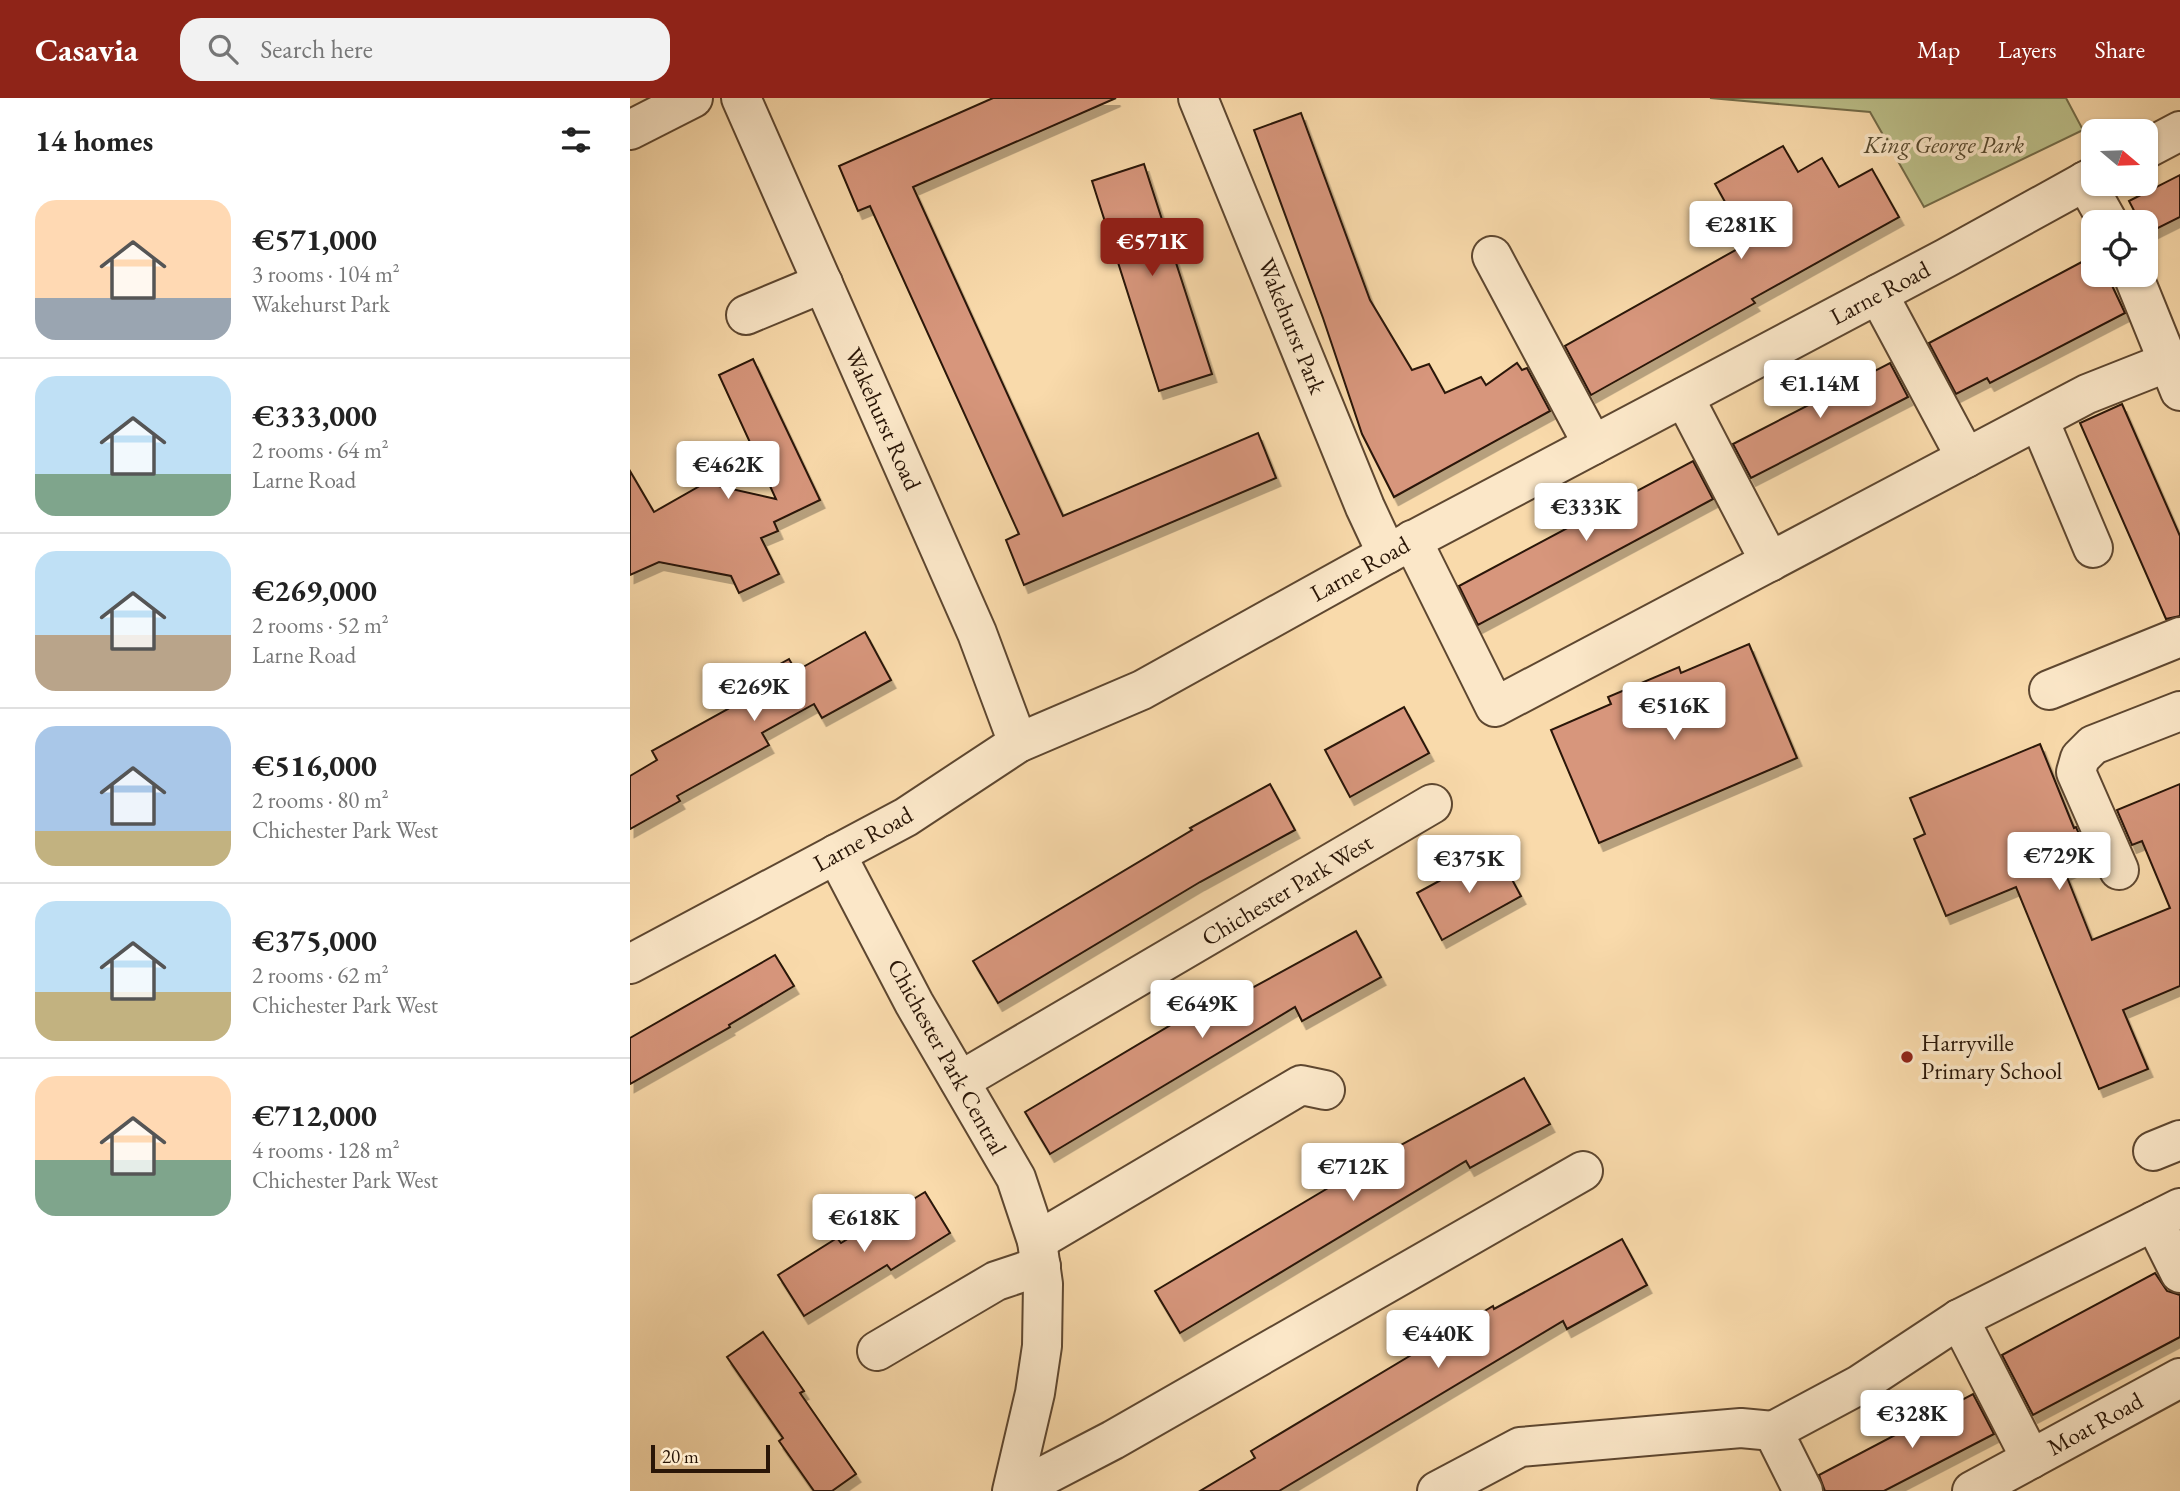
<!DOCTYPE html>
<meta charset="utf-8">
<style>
:root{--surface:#fff;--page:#f2f2f2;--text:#222;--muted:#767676;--line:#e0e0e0;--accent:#8f2418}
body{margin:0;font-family:"EB Garamond",serif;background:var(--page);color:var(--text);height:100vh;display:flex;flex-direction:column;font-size:26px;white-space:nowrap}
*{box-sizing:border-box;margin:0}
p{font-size:23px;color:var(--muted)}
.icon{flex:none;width:38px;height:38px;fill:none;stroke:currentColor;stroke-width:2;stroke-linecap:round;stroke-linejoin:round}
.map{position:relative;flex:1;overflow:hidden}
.drawer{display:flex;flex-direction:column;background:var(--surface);width:630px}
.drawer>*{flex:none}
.needle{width:46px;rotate:109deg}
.fabs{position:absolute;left:1451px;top:21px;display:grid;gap:14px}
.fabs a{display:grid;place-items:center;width:77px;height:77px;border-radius:14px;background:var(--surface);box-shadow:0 2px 5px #0004;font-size:35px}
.scale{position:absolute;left:21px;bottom:18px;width:119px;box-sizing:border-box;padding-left:7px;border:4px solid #2a1607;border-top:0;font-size:19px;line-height:24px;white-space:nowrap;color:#2a1607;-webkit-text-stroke:5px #fbe7c8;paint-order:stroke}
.price{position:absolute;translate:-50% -60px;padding:0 16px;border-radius:7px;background:#fff;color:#222;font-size:23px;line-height:46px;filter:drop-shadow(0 2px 4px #0008)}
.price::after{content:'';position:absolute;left:50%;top:42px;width:21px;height:16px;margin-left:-10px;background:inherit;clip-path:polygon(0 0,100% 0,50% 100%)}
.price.active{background:var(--accent);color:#fff}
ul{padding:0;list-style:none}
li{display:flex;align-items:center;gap:21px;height:175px;padding:0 35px}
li+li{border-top:2px solid var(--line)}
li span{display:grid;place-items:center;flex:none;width:196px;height:140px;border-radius:21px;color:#555}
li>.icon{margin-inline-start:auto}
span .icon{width:84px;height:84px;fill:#fffc;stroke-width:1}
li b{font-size:30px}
h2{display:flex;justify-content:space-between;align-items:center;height:84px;padding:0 35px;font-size:30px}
header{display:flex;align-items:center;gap:42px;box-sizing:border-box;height:98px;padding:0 35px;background:var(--accent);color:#fff}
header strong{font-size:33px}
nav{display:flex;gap:38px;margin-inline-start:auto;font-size:24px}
.search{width:490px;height:63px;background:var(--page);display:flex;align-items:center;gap:18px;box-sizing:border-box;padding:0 24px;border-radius:21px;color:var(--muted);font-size:26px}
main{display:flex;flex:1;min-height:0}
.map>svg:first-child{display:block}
</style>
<header>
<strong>Casavia</strong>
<div class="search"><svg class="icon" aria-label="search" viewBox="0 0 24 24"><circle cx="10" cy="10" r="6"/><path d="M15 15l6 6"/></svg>Search here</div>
<nav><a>Map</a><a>Layers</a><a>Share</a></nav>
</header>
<main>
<section class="drawer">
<h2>14 homes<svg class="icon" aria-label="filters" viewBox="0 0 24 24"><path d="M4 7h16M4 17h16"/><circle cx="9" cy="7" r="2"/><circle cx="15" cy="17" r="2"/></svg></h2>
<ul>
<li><span style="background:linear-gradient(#ffd9b3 70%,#9aa5b1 0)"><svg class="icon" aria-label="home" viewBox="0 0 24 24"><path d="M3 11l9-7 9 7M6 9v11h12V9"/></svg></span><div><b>€571,000</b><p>3 rooms · 104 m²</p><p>Wakehurst Park</p></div></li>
<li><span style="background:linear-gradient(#bfe0f5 70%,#7fa58c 0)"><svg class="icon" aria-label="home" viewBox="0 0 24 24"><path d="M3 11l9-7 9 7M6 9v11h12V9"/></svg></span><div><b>€333,000</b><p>2 rooms · 64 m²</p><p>Larne Road</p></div></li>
<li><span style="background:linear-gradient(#bfe0f5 60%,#b9a48a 0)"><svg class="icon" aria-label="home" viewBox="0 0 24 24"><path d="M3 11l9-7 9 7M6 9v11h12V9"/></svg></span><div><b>€269,000</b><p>2 rooms · 52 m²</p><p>Larne Road</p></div></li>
<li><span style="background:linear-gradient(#a9c7e8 75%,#c2b280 0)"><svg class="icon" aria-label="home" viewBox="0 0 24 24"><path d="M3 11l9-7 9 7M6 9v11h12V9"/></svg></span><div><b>€516,000</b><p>2 rooms · 80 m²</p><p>Chichester Park West</p></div></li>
<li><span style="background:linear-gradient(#bfe0f5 65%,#c2b280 0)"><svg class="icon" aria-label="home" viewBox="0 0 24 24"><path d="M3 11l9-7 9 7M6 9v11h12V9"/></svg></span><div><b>€375,000</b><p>2 rooms · 62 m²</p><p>Chichester Park West</p></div></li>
<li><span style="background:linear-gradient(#ffd9b3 60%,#7fa58c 0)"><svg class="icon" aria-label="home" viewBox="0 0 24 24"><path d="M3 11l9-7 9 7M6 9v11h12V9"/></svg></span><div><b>€712,000</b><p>4 rooms · 128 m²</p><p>Chichester Park West</p></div></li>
</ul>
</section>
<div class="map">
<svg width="1550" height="1393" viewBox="0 0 1550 1393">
<defs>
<filter id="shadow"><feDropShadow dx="4.5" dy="8" stdDeviation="0" flood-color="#0004"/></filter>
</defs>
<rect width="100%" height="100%" fill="#f9daab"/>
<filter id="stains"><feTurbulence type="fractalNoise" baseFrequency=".00286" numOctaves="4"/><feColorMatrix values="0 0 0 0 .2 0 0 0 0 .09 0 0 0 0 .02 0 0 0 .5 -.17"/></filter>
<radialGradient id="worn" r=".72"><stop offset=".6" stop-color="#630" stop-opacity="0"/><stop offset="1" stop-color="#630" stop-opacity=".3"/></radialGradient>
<path fill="#bcc08a" stroke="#736b48" stroke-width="2" d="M1080 0H1436L1453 32 1294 109 1240 14Z"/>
<g fill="#d7967c" stroke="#2a1607" stroke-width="2" filter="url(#shadow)">
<path d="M363 0H486L283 89 433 418 628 335 646 380 394 487 376 442 389 436 240 108 228 113 209 68Z"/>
<path d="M671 15 740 202 782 272 799 266 815 295 851 279 856 287 887 265 892 272 897 270 920 313 764 399 732 336 693 220 624 32Z"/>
<path d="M1153 48 1168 74 1192 60 1209 89 1242 71 1269 119 1122 201 1125 205 961 297 935 248 1118 145 1085 86Z"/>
<path d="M514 66 582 276 529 293 462 83Z"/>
<path d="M1550 77V119L1516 136V124H1510L1499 103Z"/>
<path d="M1463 158V177H1477L1495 215 1360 285 1357 280 1326 296 1299 245Z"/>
<path d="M123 261 190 402 144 424 148 433 131 440 149 476 109 495 101 478 29 464 0 477V373L24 414 75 385 146 401 89 277Z"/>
<path d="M1260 265 1278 299 1121 380 1103 346Z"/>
<path d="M1492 306 1550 438V518L1536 521 1450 325Z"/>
<path d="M1063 363 1083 401 848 527 829 488Z"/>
<path d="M235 534 261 582 192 620 184 606 132 635 139 647 47 698 50 703 0 731V678L27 662 22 653 132 592 125 580 159 561 166 573Z"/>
<path d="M1119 546 1167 660 969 745 921 632 981 606 978 599 1049 569 1051 575Z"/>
<path d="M774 609 799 655 720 699 695 652Z"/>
<path d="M1410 646 1444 730 1446 729 1461 763 1435 774 1462 842 1540 810 1512 743 1502 747 1487 712 1550 686V888L1493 912 1518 971 1469 991 1386 789 1316 818 1284 741 1295 736 1280 700Z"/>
<path d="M640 686 665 732 570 784 368 905 343 863 562 732 560 730Z"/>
<path d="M866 752 891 798 812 842 787 795Z"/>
<path d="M726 833 751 879 672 923 665 909 420 1056 395 1014 606 888 611 896Z"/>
<path d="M145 857 164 888 99 927 100 929 0 986V940Z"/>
<path d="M894 980 920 1026 840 1070 836 1063 550 1235 525 1193 767 1049Z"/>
<path d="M295 1094 320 1135 261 1172 257 1167 174 1218 148 1177 207 1140 211 1145Z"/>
<path d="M992 1141 1017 1187 937 1231 933 1223 649 1393H570L625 1360 621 1353 818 1235 863 1208 864 1211Z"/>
<path d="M1525 1175 1537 1193 1550 1197V1239L1403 1317 1372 1257Z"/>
<path d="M133 1234 174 1293 170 1295 226 1376 202 1393H184L149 1343 153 1340 97 1259Z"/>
<path d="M1343 1296 1364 1336 1254 1393H1195L1189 1377Z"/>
</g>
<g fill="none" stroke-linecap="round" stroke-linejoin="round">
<g stroke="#5e4730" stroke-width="42">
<g id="minor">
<path d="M111 0 347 535 388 645"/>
<path d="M568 0 735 409 757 456"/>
<path d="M0 32 63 0"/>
<path d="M1516 51 1550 33"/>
<path d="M1455 83 1478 124"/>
<path d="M862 158 963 347"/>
<path d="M1503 177 1550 293"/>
<path d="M1248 196 1336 360"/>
<path d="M116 217 193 185"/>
<path d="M1054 299 1140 464"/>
<path d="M1409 322 1463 450"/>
<path d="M782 442 865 609 1457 296 1538 264"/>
<path d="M1419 592 1550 539"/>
<path d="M206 756 284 905 386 1080 407 1143 413 1186 412 1248 405 1295 382 1393"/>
<path d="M1489 772 1446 674 1450 660 1463 647 1550 613"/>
<path d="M0 866 276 719 388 645 512 592 757 456 1316 160 1463 79"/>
<path d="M330 983 802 706"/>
<path d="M1523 1053 1550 1042"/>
<path d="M1524 1123 1550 1175"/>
<path d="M407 1143 671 987 695 992"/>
<path d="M1329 1221 1401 1361"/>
<path d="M247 1253 366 1183 411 1168"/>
<path d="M385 1393 483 1342 953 1073"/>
<path d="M807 1393 890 1349 1111 1330 1143 1333"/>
<path d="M1173 1393 1143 1333 1229 1287 1329 1221 1550 1110"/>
<path d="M1342 1393 1550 1280"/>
</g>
</g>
<use href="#minor" stroke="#fbe7c8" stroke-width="38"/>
</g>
<circle fill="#8f2418" stroke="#fbe7c8" stroke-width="2.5" cx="1277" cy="959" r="7"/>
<g text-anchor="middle" stroke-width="7" stroke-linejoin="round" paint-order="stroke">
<g font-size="24" font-style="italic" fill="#56492e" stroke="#fbe7c8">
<text x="1314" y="55">King George Park</text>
</g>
<g font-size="24" fill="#2a1607" stroke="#fbe7c8">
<text transform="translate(1250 195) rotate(-28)" y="8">Larne Road</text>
<text transform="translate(662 228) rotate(68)" y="8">Wakehurst Park</text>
<text transform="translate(253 321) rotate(66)" y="8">Wakehurst Road</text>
<text transform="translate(730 471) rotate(-29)" y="8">Larne Road</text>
<text transform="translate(233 741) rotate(-29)" y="8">Larne Road</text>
<text transform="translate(657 792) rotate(-31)" y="8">Chichester Park West</text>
<text transform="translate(317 959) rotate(61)" y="8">Chichester Park Central</text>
<text transform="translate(1465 1326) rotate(-29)" y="8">Moat Road</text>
</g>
<g font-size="24" fill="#2a1607" stroke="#fbe7c8" text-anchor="start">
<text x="1291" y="953">Harryville<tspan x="1291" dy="28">Primary School</tspan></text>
</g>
</g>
<rect width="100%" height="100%" filter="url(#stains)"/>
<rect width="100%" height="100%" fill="url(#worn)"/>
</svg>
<div class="fabs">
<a><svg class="needle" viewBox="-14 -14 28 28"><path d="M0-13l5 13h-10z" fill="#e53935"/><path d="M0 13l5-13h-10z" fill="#767676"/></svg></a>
<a><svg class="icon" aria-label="locate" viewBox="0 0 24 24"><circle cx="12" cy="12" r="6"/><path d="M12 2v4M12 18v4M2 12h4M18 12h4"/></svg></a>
</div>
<div class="scale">20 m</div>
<b class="price" style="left:1111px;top:163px">€281K</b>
<b class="price active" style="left:522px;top:180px">€571K</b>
<b class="price" style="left:1190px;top:322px">€1.14M</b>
<b class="price" style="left:98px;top:403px">€462K</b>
<b class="price" style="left:956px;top:445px">€333K</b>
<b class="price" style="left:124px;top:625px">€269K</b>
<b class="price" style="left:1044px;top:644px">€516K</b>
<b class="price" style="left:1429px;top:794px">€729K</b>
<b class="price" style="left:839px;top:797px">€375K</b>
<b class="price" style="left:572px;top:942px">€649K</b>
<b class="price" style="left:723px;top:1105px">€712K</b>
<b class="price" style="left:234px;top:1156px">€618K</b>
<b class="price" style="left:808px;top:1272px">€440K</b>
<b class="price" style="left:1282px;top:1352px">€328K</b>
</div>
</main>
